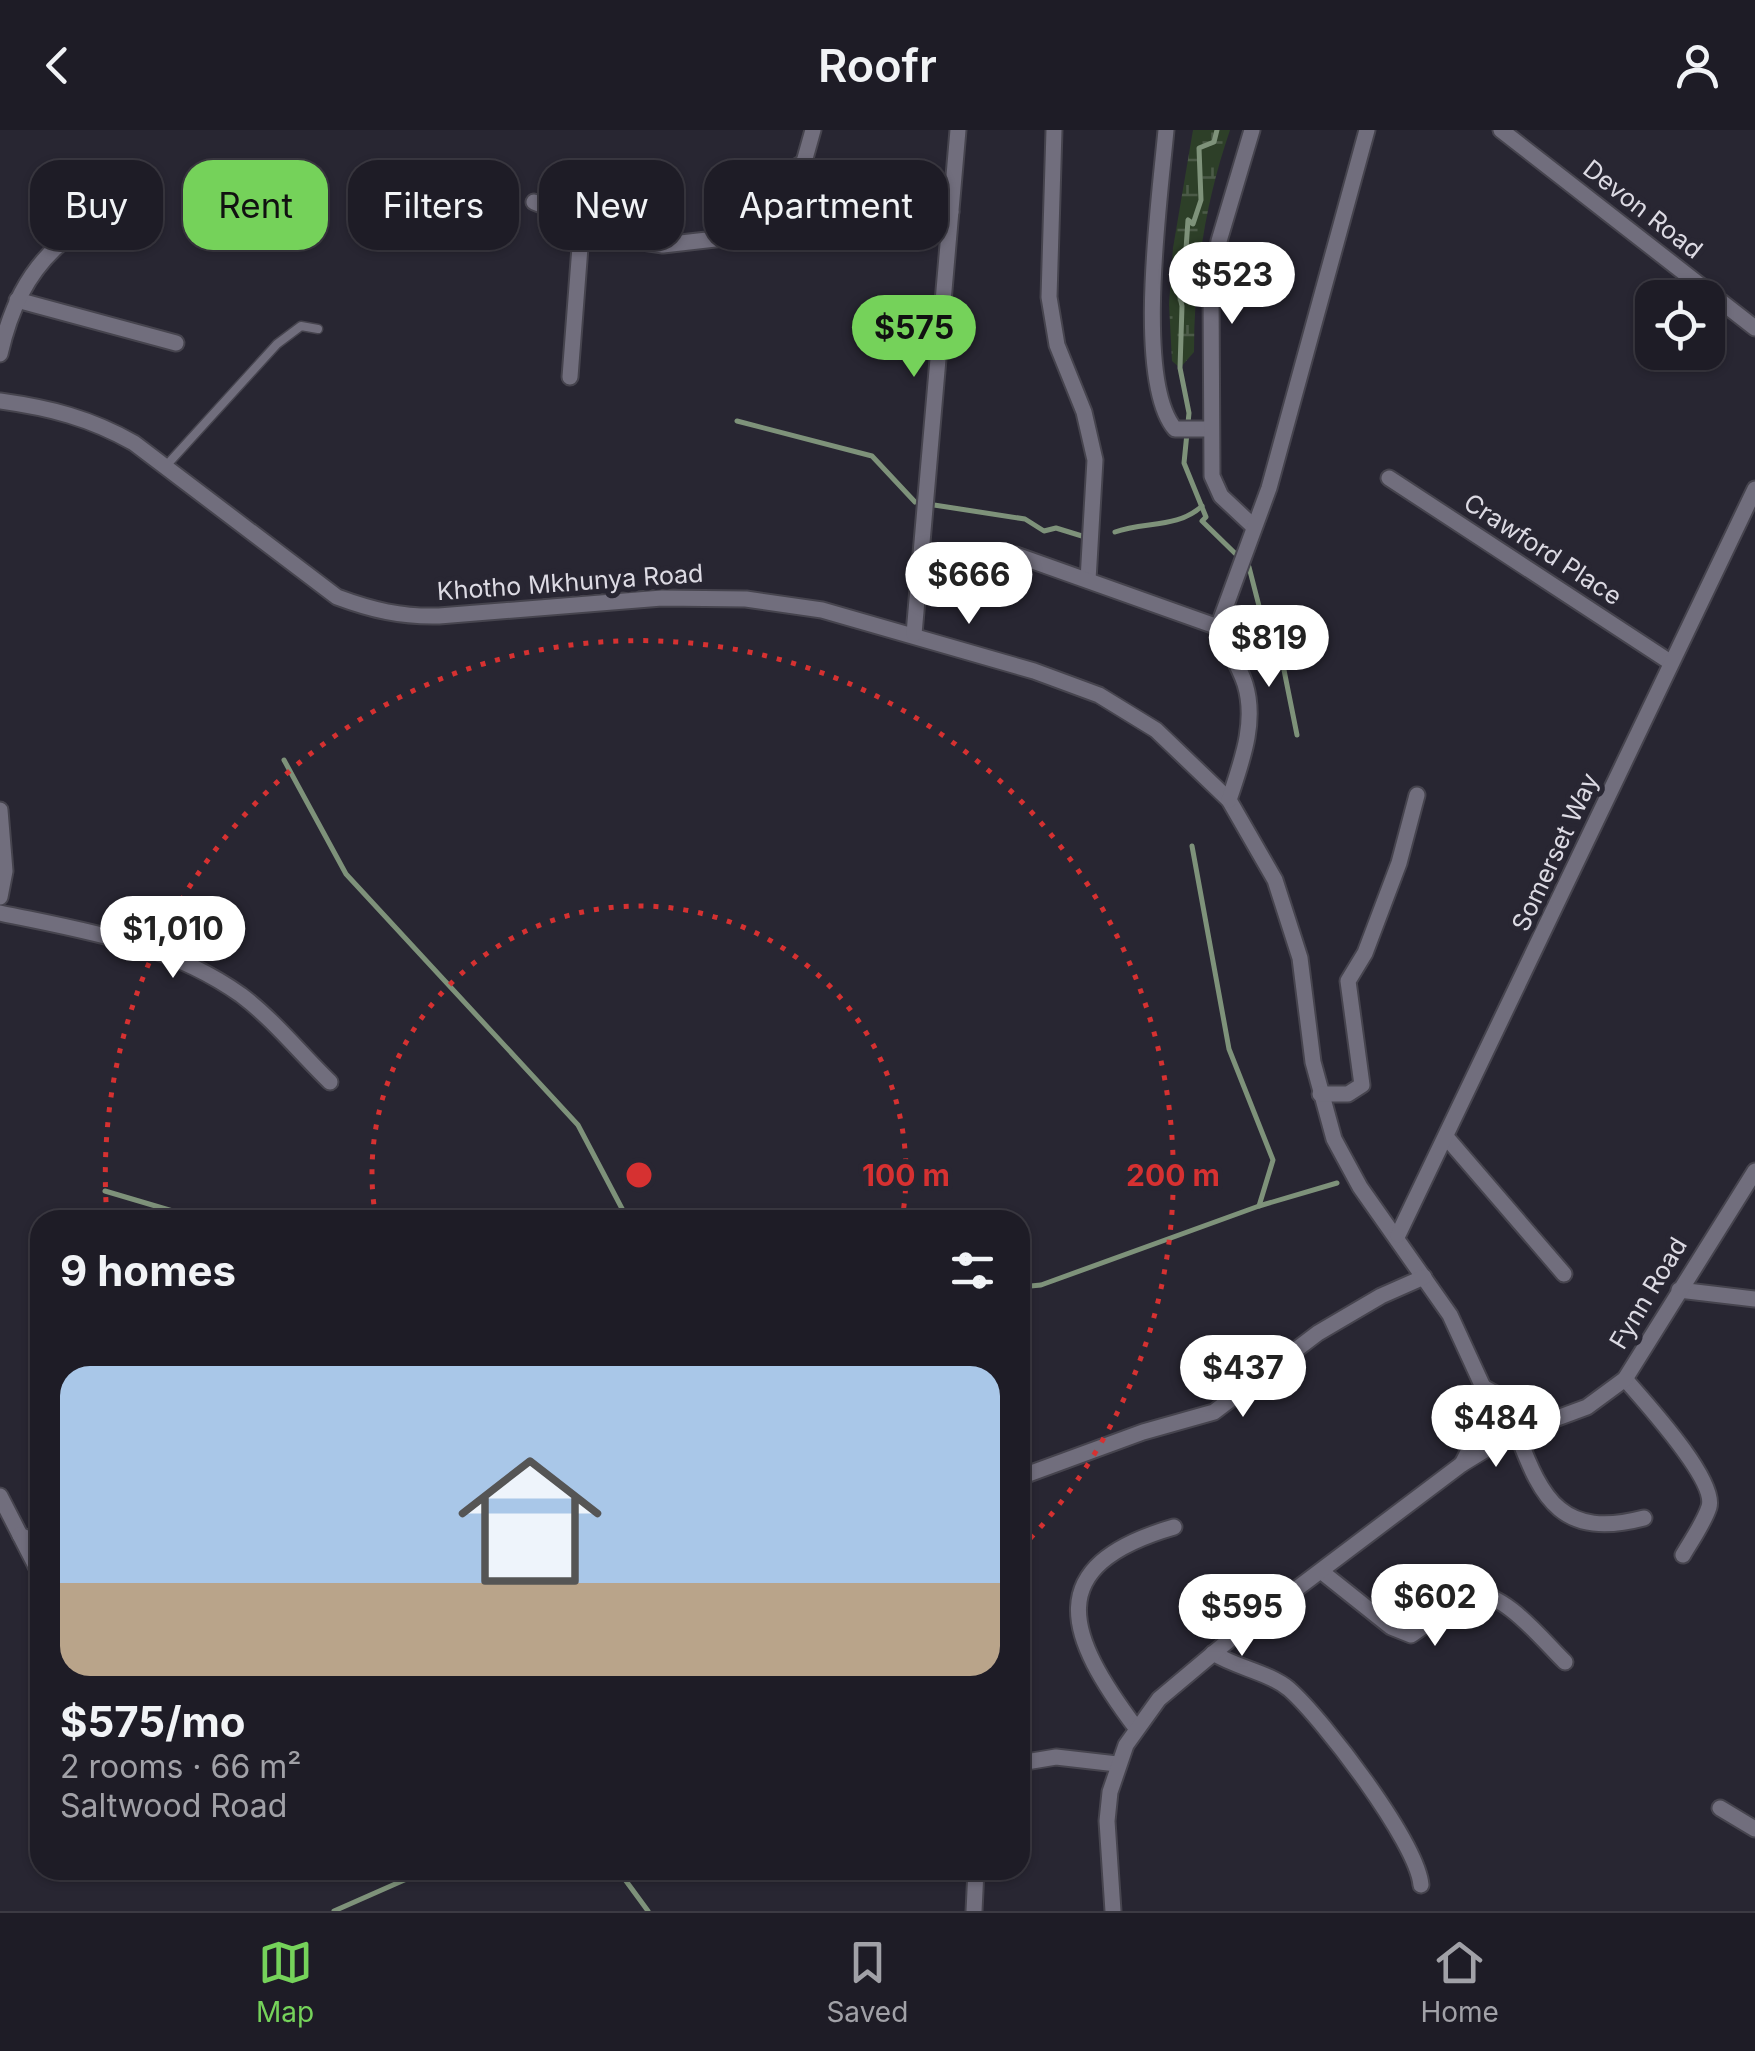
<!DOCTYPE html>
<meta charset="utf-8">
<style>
:root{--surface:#1e1c26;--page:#26252e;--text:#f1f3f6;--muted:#a1a1a7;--line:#3c3a43;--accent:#75d25a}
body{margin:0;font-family:Inter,sans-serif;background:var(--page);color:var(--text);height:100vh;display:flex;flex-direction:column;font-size:38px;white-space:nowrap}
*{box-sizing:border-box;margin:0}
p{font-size:32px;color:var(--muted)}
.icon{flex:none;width:55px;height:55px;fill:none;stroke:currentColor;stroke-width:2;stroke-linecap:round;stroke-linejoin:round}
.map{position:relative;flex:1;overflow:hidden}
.panel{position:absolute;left:30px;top:1080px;width:1000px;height:670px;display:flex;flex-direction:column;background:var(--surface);border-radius:30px;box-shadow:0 2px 8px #0004,0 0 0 2px var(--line)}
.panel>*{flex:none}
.banner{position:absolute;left:30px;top:30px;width:1000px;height:90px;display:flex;gap:20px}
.tools{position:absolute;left:1635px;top:150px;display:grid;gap:20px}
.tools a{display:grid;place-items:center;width:90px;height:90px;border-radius:20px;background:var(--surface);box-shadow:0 2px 8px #0004,0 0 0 2px var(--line);font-size:50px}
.price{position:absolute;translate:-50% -85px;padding:0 22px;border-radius:35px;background:#fff;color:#222;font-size:32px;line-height:65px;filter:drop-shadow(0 2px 5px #0008)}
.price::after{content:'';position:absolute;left:50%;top:60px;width:30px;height:22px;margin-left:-15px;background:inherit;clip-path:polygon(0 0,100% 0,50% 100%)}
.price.selected{background:var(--accent);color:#111}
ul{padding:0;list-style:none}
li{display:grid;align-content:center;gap:20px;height:530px;padding:0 30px}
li+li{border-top:2px solid var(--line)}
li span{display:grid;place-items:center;height:310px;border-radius:30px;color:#555}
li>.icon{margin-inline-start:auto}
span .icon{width:180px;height:180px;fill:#fffc;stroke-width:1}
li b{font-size:42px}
h2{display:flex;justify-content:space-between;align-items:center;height:120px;padding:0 30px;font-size:42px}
.tag{padding:0 35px;border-radius:30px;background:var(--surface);box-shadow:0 2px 8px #0004,0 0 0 2px var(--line);font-size:35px;line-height:90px}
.tag.selected{background:var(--accent);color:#111}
header{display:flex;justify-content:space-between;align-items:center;height:130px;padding:0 30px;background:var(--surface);font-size:45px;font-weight:600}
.dock{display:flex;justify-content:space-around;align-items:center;height:140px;border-top:2px solid var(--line);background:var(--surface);font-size:28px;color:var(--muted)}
.dock a{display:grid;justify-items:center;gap:5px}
.dock .selected{color:var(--accent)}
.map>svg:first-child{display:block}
</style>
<header><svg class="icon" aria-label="back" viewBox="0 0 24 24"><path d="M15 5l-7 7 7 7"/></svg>Roofr<svg class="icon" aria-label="person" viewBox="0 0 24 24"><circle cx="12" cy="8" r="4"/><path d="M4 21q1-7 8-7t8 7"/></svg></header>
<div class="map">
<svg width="1755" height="1781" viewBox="0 0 1755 1781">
<defs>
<pattern id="wetland-marsh" width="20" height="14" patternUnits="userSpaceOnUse" patternTransform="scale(2.5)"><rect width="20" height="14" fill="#2d3f28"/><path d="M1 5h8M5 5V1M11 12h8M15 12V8" fill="none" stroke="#4b5a47"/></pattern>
</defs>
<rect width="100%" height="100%" fill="#282632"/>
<path fill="url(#wetland-marsh)" d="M1193 0H1230C1205 73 1194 146 1194 222L1180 238 1172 231 1169 174 1173 118Z"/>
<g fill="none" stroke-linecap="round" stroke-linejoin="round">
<g stroke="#7e927a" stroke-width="5">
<path d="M1217 0 1214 12 1199 18 1201 70 1193 94 1188 90 1184 149 1178 159 1182 176 1180 238 1189 283 1184 333 1206 387 1202 391 1249 437 1259 476 1280 520 1297 605"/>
<path d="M737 291 872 326 915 372"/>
<path d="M934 375 1025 389 1044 401 1056 398 1082 406"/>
<path d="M1115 402C1144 391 1177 399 1202 376"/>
<path d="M284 630 346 744 578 995 628 1090"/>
<path d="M1192 716 1229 919 1273 1030 1259 1076"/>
<path d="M105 1061 203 1090"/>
<path d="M1020 1157 1041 1155 1259 1076 1337 1053"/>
<path d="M618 1740 648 1781"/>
<path d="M334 1781 427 1740"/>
</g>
<g stroke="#46444e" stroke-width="11">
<path id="service" d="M165 337 277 214 301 196 318 199"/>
</g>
<g stroke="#46444e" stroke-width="19">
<g id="minor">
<path d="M1054 0 1049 167 1057 215 1084 282 1095 330 1088 450"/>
<path d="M1166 0C1160 66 1134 251 1175 299H1210"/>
<path d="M1252 0 1219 111 1211 159 1212 346 1221 366 1254 397"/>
<path d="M1501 0 1755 198"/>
<path d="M534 72 629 110 663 115 951 82"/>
<path d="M739 106C751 32 758 65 804 32L813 0"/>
<path d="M17 170 176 213"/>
<path d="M0 224C10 180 27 142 62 112"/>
<path d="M570 247 582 91"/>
<path d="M0 271C50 278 90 288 134 313L337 467C372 480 401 487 439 486L662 468 746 469 822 480 1034 541 1099 565 1156 600 1229 670 1275 750 1300 828 1313 932 1334 1009 1360 1057 1450 1185 1506 1307"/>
<path d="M1389 348 1670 532"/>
<path d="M1016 425 1218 497"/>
<path d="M914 504 958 0"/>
<path d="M1229 670C1241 633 1257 593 1245 554 1239 535 1226 516 1218 497L1269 358 1367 0"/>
<path d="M0 680 5 741 0 767"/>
<path d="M0 783C85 801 168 813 241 865 273 889 301 924 330 952"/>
<path d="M1320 964H1348L1362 955 1348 851 1365 823 1399 733 1417 665"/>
<path d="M1447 1008 1564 1144"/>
<path d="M1398 1105 1755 359"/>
<path d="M1679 1160 1755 1169"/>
<path d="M1625 1249C1644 1271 1717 1350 1709 1377 1704 1393 1691 1411 1683 1425"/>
<path d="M1517 1303C1542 1371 1563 1409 1644 1388"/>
<path d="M1462 1334 1473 1312 1485 1258 1545 1291"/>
<path d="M1023 1346 1143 1302 1214 1282 1318 1203 1381 1166 1424 1147"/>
<path d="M0 1366 20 1405 40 1414"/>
<path d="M20 1405 40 1444"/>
<path d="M1322 1442 1391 1497 1411 1505 1471 1464C1504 1460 1543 1511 1565 1532"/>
<path d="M1213 1523C1237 1538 1268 1542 1289 1559 1323 1589 1417 1712 1421 1755"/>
<path d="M1136 1598C1067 1506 1039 1436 1174 1397"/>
<path d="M1020 1633 1056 1627 1117 1634"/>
<path d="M1720 1678 1755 1699"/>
<path d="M974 1781 976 1740"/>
<path d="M1113 1781 1107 1691 1110 1662 1126 1615 1159 1569 1234 1506 1462 1334 1506 1307 1587 1277 1625 1249 1755 1041"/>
</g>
</g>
<use href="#service" stroke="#716e7d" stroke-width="8"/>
<use href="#minor" stroke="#716e7d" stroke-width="15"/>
</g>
<g fill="none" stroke="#d63131" stroke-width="5" stroke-dasharray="5 10">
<path d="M376 1089A267 267 0 1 1 902 1089"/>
<path d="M107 1087A534 534 0 1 1 1023 1416"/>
</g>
<g text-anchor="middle" stroke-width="10" stroke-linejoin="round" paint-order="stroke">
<g font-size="25" fill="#dcdae3" stroke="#282632">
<text transform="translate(1643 79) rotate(38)" y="9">Devon Road</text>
<text transform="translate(1543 419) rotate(33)" y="9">Crawford Place</text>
<text transform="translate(570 452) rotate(-4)" y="9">Khotho Mkhunya Road</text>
<text transform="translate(1555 722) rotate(-65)" y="9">Somerset Way</text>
<text transform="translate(1648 1163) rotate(-59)" y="9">Fynn Road</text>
</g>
</g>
<circle cx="639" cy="1045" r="15" fill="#d63131" stroke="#282632" stroke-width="5"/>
<g font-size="30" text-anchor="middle" font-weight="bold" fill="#d63131" stroke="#282632" stroke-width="10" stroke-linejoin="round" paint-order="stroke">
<text x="906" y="1056">100 m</text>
<text x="1173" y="1056">200 m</text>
</g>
</svg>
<div class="tools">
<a><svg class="icon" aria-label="locate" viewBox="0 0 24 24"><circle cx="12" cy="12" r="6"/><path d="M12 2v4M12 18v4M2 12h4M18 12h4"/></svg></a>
</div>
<b class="price" style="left:1232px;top:197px">$523</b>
<b class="price selected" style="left:914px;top:250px">$575</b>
<b class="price" style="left:969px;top:497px">$666</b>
<b class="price" style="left:1269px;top:560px">$819</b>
<b class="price" style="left:173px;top:851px">$1,010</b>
<b class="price" style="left:1243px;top:1290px">$437</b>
<b class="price" style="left:1496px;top:1340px">$484</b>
<b class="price" style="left:1435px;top:1519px">$602</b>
<b class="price" style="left:1242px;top:1529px">$595</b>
<div class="banner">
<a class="tag">Buy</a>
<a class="tag selected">Rent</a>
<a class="tag">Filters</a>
<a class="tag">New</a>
<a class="tag">Apartment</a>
</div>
<section class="panel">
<h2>9 homes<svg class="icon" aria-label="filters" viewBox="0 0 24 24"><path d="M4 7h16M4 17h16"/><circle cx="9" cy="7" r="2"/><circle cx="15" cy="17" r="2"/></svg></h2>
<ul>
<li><span style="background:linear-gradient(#a9c7e8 70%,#b9a48a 0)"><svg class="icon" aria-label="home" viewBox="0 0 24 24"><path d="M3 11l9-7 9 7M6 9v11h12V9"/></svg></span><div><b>$575/mo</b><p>2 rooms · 66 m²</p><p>Saltwood Road</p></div></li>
</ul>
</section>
</div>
<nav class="dock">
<a class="selected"><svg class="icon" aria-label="map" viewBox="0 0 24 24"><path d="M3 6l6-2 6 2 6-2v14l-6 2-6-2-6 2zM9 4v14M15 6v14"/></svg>Map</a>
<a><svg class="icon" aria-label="saved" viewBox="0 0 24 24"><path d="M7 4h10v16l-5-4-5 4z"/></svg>Saved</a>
<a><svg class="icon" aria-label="home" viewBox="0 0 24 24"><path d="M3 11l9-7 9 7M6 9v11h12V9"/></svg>Home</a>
</nav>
